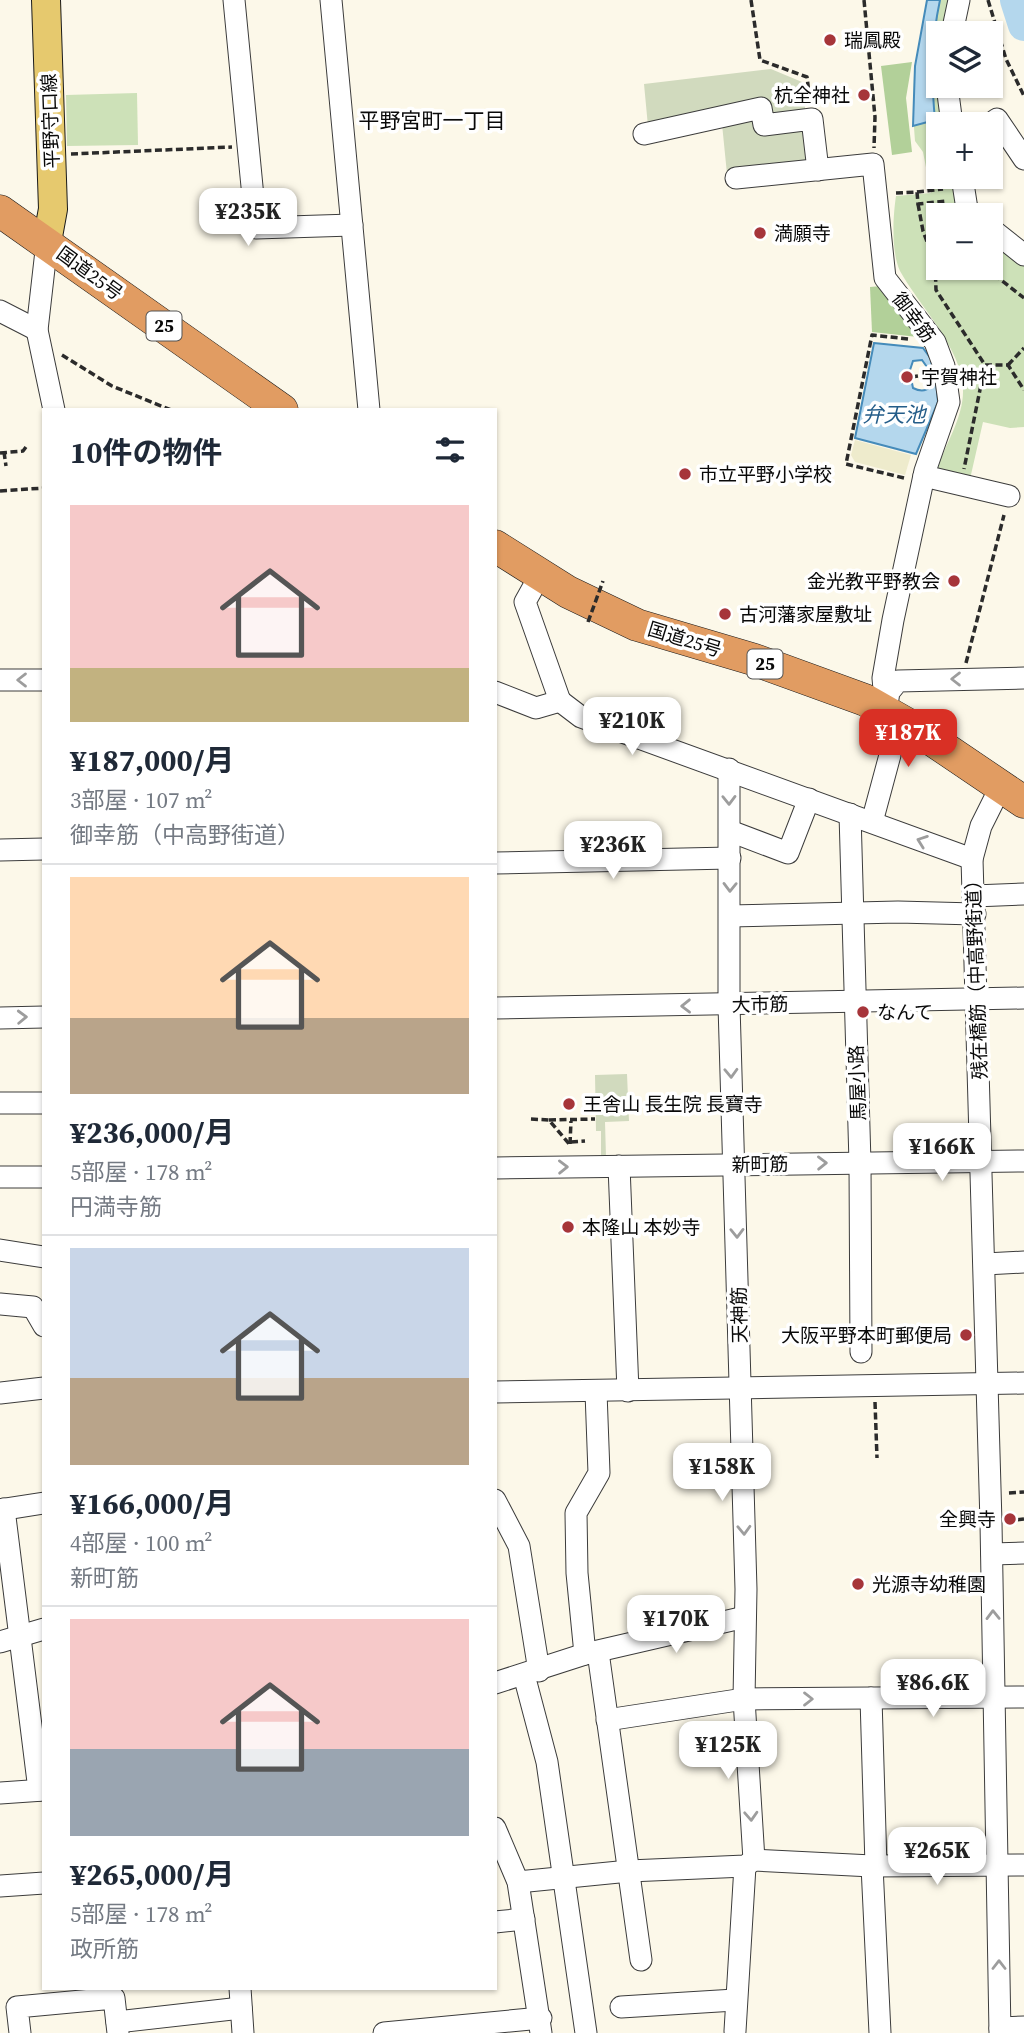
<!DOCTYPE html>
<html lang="ja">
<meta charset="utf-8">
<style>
:root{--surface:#fff;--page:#f6f6f7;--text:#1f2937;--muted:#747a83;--line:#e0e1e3;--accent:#d93025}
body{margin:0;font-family:"Source Serif 4","Noto Sans JP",serif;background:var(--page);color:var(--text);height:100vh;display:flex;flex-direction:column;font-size:26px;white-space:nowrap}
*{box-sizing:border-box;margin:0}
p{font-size:23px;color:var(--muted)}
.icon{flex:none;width:38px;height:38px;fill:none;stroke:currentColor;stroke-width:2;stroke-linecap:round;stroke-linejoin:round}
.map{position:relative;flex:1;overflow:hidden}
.details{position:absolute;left:42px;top:408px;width:455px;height:1582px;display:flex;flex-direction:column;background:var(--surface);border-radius:0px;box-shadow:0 2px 5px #0004}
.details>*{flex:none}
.controls{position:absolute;left:926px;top:21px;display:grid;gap:14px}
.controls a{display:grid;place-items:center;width:77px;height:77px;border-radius:0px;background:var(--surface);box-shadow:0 2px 5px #0004;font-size:35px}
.price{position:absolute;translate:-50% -60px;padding:0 16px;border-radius:14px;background:#fff;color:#222;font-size:23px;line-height:46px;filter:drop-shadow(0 2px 4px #0008)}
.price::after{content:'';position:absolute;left:50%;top:42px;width:21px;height:16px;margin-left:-10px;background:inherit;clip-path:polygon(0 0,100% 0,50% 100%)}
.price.on{background:var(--accent);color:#fff}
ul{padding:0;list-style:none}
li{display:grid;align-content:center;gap:14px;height:371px;padding:0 28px}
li+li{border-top:2px solid var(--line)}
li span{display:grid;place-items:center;height:217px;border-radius:0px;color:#555}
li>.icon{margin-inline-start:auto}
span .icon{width:126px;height:126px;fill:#fffc;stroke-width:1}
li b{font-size:30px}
h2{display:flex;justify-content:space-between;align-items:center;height:84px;padding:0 28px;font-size:30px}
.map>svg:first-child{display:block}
</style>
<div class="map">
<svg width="1024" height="2033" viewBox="0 0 1024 2033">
<rect width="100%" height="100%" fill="#fcf8e9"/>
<path fill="#eeebcc" d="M855 440 911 455 905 475 855 462 851 455Z"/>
<g fill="#cde1b8">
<path d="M933 0H949L943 33H938V86L944 124H938V177H956L963 215H938V268H990L991 242 1024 266V427L1010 428 983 422 970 479 937 470C945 444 964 417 963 389 963 350 918 304 900 271 891 252 893 216 896 196L931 193 923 152 915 141 913 114 914 75Z"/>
<path d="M137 93 138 145 67 146 66 95Z"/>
</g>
<g fill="#b2d099">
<path d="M912 62 906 98 912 152 892 155 881 66Z"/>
<path d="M881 286 918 337 872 332 870 287Z"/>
</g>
<g fill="#d1dabe">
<path d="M771 69 802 82 812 167 727 174 722 124 649 137 644 84Z"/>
<path d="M627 1074 629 1121 605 1122 606 1157H601V1131H596L595 1075Z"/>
</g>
<g fill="#b4d7ed" stroke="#458bba" stroke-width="2">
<path d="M927 0H940C931 42 931 77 935 120L913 126 915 66Z"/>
<path d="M874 343 923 348 931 359 932 367H927L922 360 913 361 910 370 902 372 903 383H912L913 388C919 391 925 392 930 387V382L936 381 938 402 916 454 855 438Z"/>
</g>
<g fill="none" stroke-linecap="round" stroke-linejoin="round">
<path stroke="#b4d7ed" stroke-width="32" d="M1016 0 1024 25"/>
<g stroke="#3c3c3c" stroke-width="23">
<g id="minor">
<path d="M234 0 256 228 352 225"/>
<path d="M331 0 369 410"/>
<path d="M952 33 959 0"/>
<path d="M947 86 952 124"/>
<path d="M990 124 997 119 1024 159"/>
<path d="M644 134 761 108 764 125 812 119 818 170"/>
<path d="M962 177 967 209 975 215"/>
<path d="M736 178 873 164 885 278 935 342 944 366 949 402 925 471 893 620 883 678 890 755 872 822"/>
<path d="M990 228 1024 255"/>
<path d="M47 242 37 330 54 410"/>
<path d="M0 311 37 330"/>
<path d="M924 476 1009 496"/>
<path d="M540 575 525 602 560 701"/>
<path d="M0 680H44"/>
<path d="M495 692 536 708 560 701"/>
<path d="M560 701 581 717 972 859"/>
<path d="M887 705 889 692 898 681 1024 678"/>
<path d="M729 769V1005L746 1589 744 1699 754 1860"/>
<path d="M850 814 860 1163 861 1352"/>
<path d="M730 831 788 853 809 799"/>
<path d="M0 850 44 849"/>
<path d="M495 863 730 858"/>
<path d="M974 896 1024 894"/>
<path d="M730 916 898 912 975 914"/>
<path d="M495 1008 1024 998"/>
<path d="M0 1018 44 1017"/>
<path d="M0 1103H44"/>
<path d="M619 1166 628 1391"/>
<path d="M495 1168 1024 1161"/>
<path d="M0 1177H44"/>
<path d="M0 1250 44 1257"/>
<path d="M985 1264 1024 1262"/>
<path d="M0 1304 33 1307 44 1326"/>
<path d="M495 1392 1024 1383"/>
<path d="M0 1393 44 1388"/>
<path d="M495 1500 519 1546 539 1671"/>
<path d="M4 1509 39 1790"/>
<path d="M0 1510 44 1503"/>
<path d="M992 1554 1024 1553"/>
<path d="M0 1642 44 1629"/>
<path d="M598 1652 641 1960"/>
<path d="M585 1654 577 1573 576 1513 599 1473 596 1392"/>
<path d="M524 1675 547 1762 586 2033"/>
<path d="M495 1683 585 1654 745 1617"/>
<path d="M871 1698 876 1866"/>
<path d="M607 1720 744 1699 1024 1697"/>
<path d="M0 1793 44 1790"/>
<path d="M495 1828 518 1882 541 2033"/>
<path d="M872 1866 880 2033"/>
<path d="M518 1882 629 1871 745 1866 754 1860 872 1866 1024 1865"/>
<path d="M0 1886 44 1883"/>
<path d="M495 1922 524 1919"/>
<path d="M240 1988 243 2033"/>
<path d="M621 2007 735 2000"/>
<path d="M117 2022 241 2008"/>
<path d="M1000 2028 1024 2027"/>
<path d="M735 2031 745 1866"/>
<path d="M20 2033 17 2007 114 1998 118 2033"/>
<path d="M384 2033 541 2018"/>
<path d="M1000 2033 991 1523 972 859 981 826 1001 786"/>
</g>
</g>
<g stroke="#1a1a1a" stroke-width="30">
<path id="major" d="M46 0 53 209 47 242"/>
</g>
<g stroke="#1a1a1a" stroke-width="33">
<g id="highway">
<path d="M0 211 282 410"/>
<path d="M495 546 568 592 637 625 752 659 865 700 916 729 1024 802"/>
</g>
</g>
<g stroke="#2b2b2b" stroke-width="3.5" stroke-dasharray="7 3.5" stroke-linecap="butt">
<path d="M751 0 760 60 807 77 810 101"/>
<path d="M864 0 875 117 874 148"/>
<path d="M988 0 1006 59 1024 96"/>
<path d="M71 154 232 147"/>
<path d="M917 192 943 189"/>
<path d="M896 193 917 192 918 204 947 201"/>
<path d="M918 204 923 231 935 262 936 290 985 365 964 469"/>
<path d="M986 268 1024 298"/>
<path d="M62 355 112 386 171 410"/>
<path d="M985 365H1008L1024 390"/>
<path d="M1008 365 1024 348"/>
<path d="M911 377 926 375"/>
<path d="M4 452 6 466"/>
<path d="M0 453 23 451 26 447"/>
<path d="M904 478 846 464 872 335 908 339"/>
<path d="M0 491 44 488"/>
<path d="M966 663 1004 515"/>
<path d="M531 1119 549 1120 570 1145"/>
<path d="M549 1120 595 1119"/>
<path d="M571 1142 585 1141"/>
<path d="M570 1144 571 1121"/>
<path d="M875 1402 877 1458"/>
<path d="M1009 1493 1024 1492"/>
<path d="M1007 1521 1024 1519"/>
</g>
<use href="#minor" stroke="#fff" stroke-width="21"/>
<use href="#major" stroke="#e6c96e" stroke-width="28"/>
<use href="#highway" stroke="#e19c62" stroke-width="32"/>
<path stroke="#2b2b2b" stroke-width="3.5" stroke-dasharray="7 3.5" stroke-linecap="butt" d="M588 622 603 581"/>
</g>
<defs><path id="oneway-chevron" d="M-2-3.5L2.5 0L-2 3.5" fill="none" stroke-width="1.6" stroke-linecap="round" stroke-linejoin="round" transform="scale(1.75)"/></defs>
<g stroke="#9d9d9d">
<use href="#oneway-chevron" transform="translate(956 679) rotate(180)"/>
<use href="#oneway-chevron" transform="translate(22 680) rotate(180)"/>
<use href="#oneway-chevron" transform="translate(729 800) rotate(89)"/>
<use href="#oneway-chevron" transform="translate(922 841) rotate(-160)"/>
<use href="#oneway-chevron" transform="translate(730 887) rotate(91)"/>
<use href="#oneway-chevron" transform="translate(686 1006) rotate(179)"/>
<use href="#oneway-chevron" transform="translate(22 1017) rotate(-2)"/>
<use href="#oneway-chevron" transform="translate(731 1073) rotate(88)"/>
<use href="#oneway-chevron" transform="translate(822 1163) rotate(-1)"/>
<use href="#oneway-chevron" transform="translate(563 1167) rotate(-1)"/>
<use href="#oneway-chevron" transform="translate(737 1233) rotate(89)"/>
<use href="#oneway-chevron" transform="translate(744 1530) rotate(88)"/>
<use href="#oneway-chevron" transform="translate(993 1615) rotate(-91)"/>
<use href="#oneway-chevron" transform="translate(808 1699)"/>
<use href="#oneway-chevron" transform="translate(751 1816) rotate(87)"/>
<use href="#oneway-chevron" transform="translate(999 1965) rotate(-90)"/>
</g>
<g fill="#a6353a" stroke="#fff" stroke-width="2.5">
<circle cx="830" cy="40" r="7"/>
<circle cx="864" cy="95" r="7"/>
<circle cx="760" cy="233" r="7"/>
<circle cx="907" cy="377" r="7"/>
<circle cx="685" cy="474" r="7"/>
<circle cx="954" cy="581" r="7"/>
<circle cx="725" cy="614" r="7"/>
<circle cx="863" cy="1012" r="7"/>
<circle cx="569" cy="1104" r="7"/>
<circle cx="568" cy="1227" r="7"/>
<circle cx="966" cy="1335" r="7"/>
<circle cx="1010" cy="1519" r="7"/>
<circle cx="858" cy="1584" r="7"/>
</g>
<g text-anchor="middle" stroke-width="7" stroke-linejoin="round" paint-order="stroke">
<g fill="#fff" stroke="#535353" stroke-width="2">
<rect x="146.5" y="311.5" width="35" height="29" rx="5"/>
<rect x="747.5" y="649.5" width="35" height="29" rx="5"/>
</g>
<g font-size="18" font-weight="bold" fill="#090909">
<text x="164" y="332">25</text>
<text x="765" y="670">25</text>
</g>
<g font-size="19" fill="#090909" stroke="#fff" text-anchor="start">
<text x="844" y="47">瑞鳳殿</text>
<text x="850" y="102" text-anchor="end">杭全神社</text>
<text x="774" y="240">満願寺</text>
<text x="921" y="384">宇賀神社</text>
<text x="699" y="481">市立平野小学校</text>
<text x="940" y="588" text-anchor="end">金光教平野教会</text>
<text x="739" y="621">古河藩家屋敷址</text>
<text x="877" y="1019">なんて</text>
<text x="583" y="1111">王舎山 長生院 長寶寺</text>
<text x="582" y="1234">本隆山 本妙寺</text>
<text x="952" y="1342" text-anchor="end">大阪平野本町郵便局</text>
<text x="996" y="1526" text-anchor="end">全興寺</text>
<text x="872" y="1591">光源寺幼稚園</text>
</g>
<g font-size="19" fill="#090909" stroke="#fff">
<text transform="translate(50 121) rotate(-92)" y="7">平野守口線</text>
<text transform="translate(90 273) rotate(36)" y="7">国道25号</text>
<text transform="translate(914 317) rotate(53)" y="7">御幸筋</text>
<text transform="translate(685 639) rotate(17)" y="7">国道25号</text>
<text transform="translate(976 975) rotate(-92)" y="7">残在橋筋（中高野街道）</text>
<text transform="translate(760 1004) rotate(-1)" y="7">大市筋</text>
<text transform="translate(857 1083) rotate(-92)" y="7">馬屋小路</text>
<text transform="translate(760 1164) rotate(-1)" y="7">新町筋</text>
<text transform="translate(739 1315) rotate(-91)" y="7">天神筋</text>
</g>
<g font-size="21" fill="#090909" stroke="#fff">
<text x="432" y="128">平野宮町一丁目</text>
</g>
<g font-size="21" font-style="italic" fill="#245d89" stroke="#fff">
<text x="894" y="422">弁天池</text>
</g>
</g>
</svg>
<div class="controls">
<a><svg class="icon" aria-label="layers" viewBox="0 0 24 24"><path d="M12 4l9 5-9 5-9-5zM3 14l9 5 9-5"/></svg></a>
<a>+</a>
<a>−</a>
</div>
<b class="price" style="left:248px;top:248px">¥235K</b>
<b class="price" style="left:632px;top:757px">¥210K</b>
<b class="price on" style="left:908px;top:769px">¥187K</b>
<b class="price" style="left:613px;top:881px">¥236K</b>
<b class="price" style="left:942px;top:1183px">¥166K</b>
<b class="price" style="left:722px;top:1503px">¥158K</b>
<b class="price" style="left:676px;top:1655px">¥170K</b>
<b class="price" style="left:933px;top:1719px">¥86.6K</b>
<b class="price" style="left:728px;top:1781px">¥125K</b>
<b class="price" style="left:937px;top:1887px">¥265K</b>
<section class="details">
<h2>10件の物件<svg class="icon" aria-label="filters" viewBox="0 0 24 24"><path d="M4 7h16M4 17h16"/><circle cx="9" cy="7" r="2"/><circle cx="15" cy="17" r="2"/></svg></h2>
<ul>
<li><span style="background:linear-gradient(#f6c9c9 75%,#c2b280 0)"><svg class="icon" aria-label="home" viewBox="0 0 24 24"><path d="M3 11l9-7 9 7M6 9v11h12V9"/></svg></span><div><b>¥187,000/月</b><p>3部屋 · 107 m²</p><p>御幸筋（中高野街道）</p></div></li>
<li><span style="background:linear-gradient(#ffd9b3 65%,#b9a48a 0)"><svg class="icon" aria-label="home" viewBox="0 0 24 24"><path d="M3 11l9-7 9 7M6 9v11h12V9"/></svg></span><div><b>¥236,000/月</b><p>5部屋 · 178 m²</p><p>円満寺筋</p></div></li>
<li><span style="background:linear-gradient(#c9d6e8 60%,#b9a48a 0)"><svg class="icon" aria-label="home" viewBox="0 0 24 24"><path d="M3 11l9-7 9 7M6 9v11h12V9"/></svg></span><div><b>¥166,000/月</b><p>4部屋 · 100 m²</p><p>新町筋</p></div></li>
<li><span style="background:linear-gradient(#f6c9c9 60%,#9aa5b1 0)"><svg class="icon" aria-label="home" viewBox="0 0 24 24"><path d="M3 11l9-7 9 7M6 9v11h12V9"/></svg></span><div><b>¥265,000/月</b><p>5部屋 · 178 m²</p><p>政所筋</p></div></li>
</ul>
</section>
</div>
